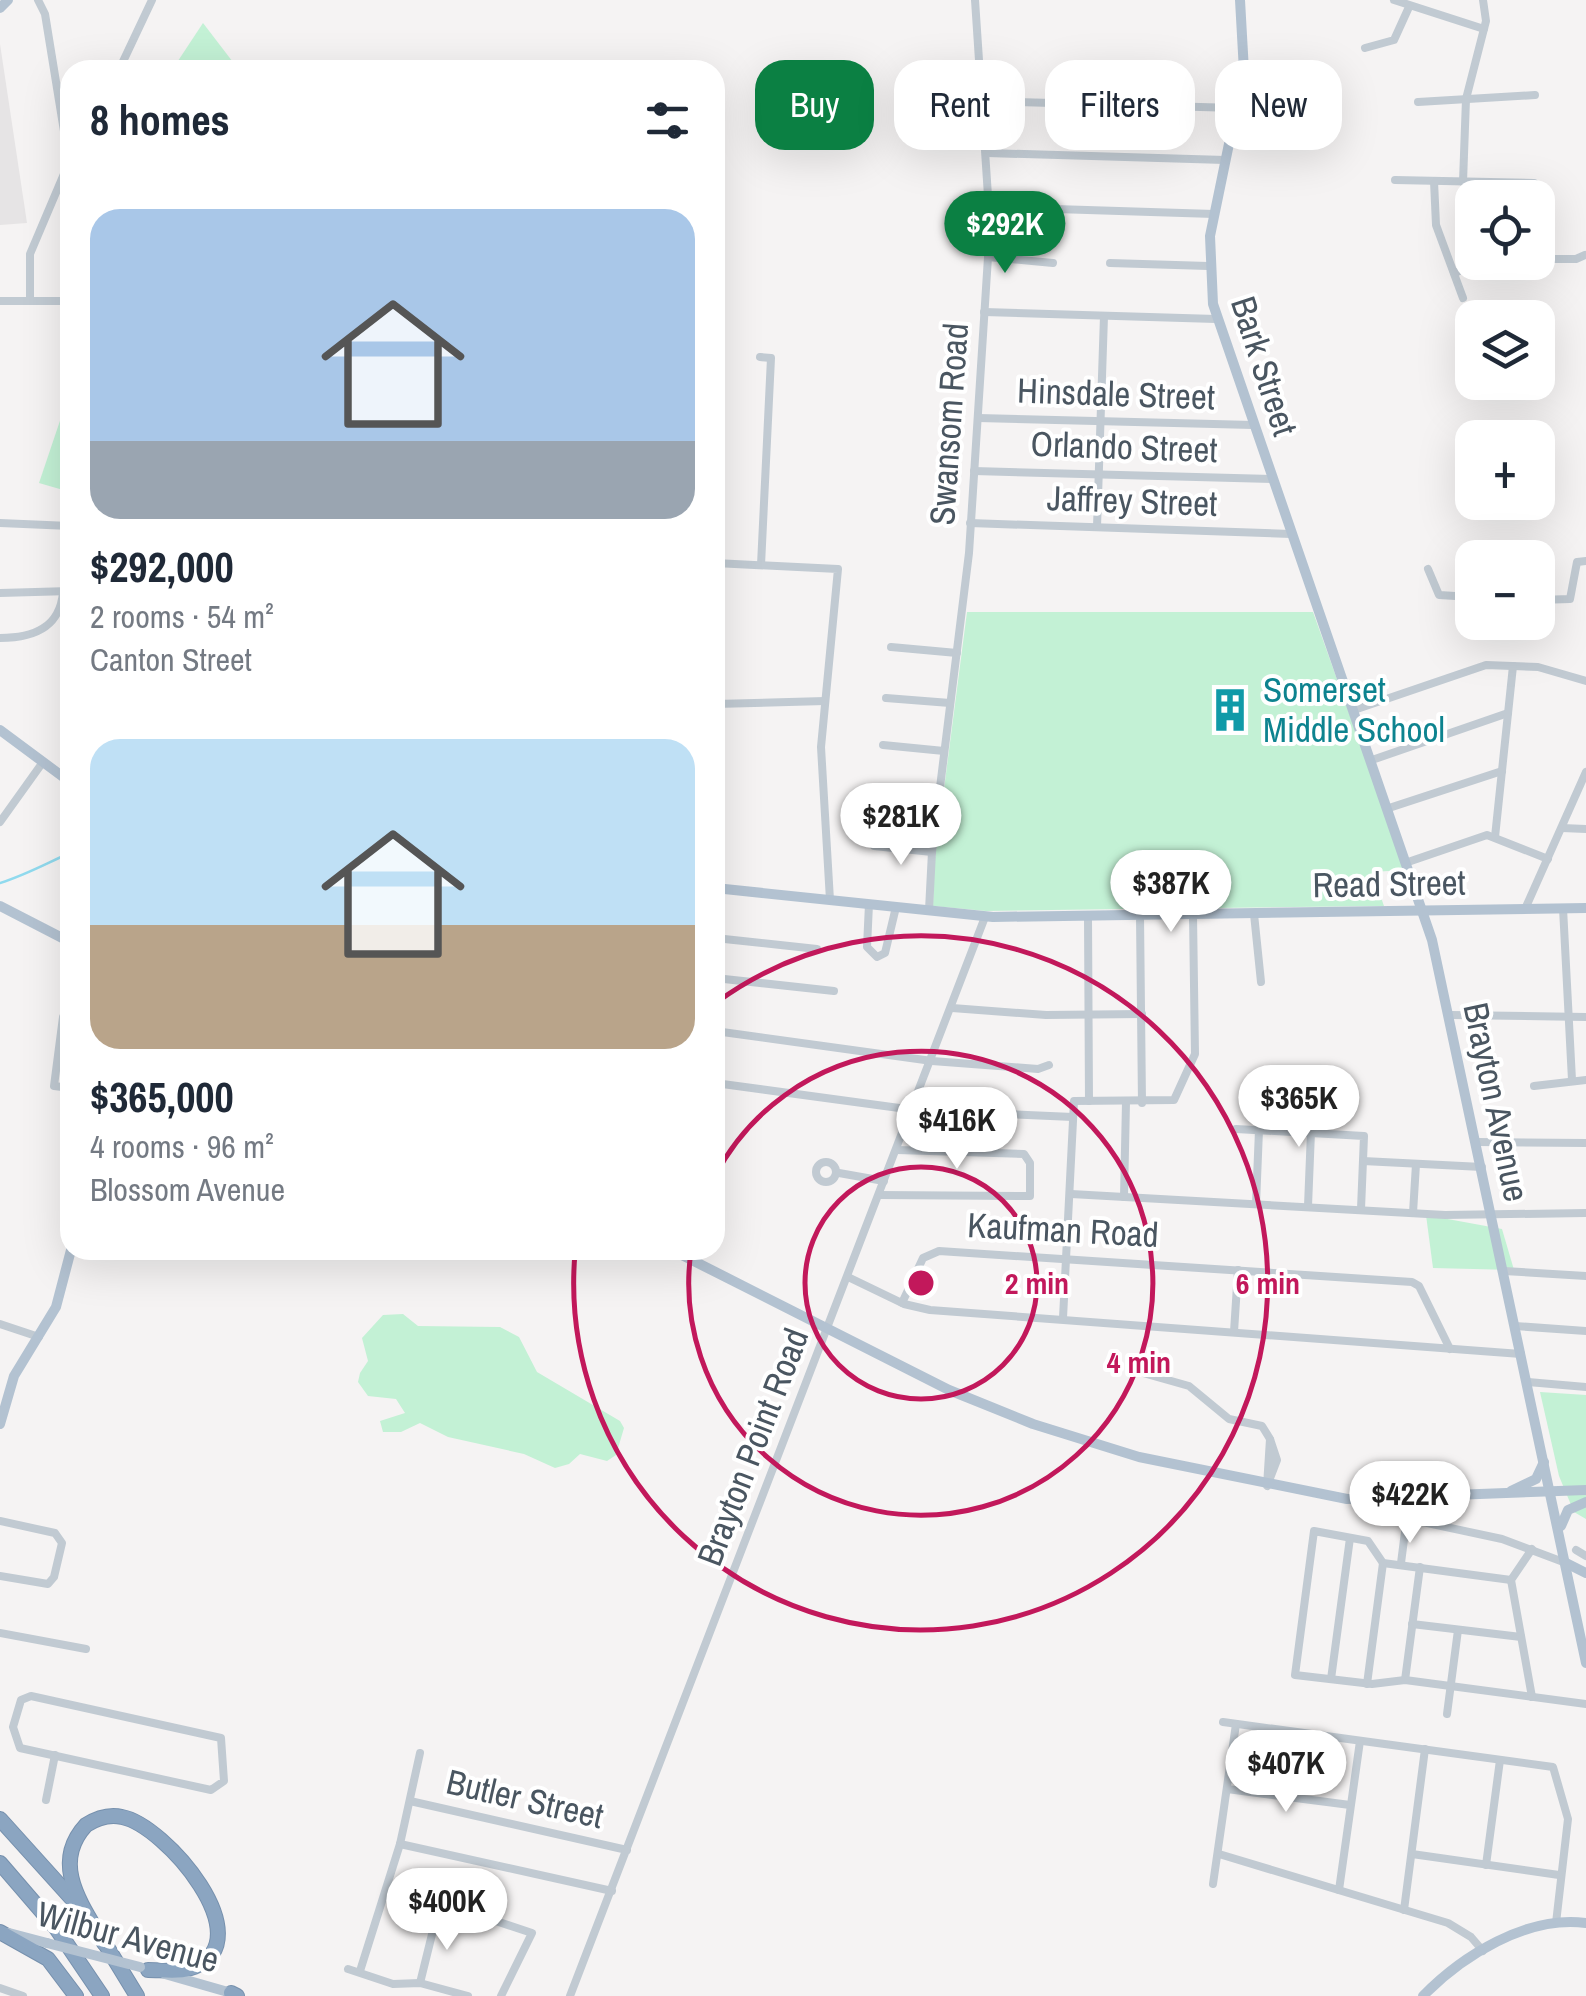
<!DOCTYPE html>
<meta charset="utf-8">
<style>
:root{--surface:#fff;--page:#f6f6f7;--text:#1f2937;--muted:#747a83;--accent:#0b8043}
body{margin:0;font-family:"Archivo Narrow",sans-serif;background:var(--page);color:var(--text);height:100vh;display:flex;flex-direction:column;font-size:38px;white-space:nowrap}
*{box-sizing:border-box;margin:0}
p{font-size:32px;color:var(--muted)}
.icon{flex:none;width:55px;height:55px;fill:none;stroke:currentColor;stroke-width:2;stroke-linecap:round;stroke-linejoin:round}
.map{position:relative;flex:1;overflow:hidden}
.panel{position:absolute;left:60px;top:60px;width:665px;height:1200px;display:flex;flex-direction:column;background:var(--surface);border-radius:30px;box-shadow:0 10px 40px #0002}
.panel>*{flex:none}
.hud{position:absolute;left:755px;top:60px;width:680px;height:90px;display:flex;gap:20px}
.tools{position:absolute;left:1455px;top:180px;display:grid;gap:20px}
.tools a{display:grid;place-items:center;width:100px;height:100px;border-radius:20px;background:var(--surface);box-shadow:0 10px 40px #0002;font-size:50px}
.price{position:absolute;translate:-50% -85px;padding:0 22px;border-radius:35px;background:#fff;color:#222;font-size:32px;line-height:65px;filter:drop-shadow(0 2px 5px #0008)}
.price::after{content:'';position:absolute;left:50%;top:60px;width:30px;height:22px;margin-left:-15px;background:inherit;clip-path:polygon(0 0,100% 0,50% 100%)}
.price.selected{background:var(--accent);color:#fff}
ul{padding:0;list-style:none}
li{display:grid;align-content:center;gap:20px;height:530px;padding:0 30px}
li span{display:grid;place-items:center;height:310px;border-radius:30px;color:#555}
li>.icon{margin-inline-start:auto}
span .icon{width:180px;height:180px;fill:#fffc;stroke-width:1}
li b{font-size:42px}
h2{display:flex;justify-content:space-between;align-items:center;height:120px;padding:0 30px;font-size:42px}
.chip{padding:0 35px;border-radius:30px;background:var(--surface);box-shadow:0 10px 40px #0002;font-size:35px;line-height:90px}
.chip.selected{background:var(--accent);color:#fff}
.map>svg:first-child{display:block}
</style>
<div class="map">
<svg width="1586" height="1996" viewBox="0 0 1586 1996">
<rect width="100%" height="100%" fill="#f5f3f3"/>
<path fill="#e6e4e5" d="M0 44 27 223 0 225Z"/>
<g fill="#c3f1d5">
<path d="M203 23 239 70H172Z"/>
<path d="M70 391V492L39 483Z"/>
<path d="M967 612H1313L1405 870 1372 872 1384 906 1217 908 1216 883 1194 884V908L986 911 933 906 934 866Z"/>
<path d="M1426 1215 1502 1229 1514 1270 1433 1268Z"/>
<path d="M403 1314 418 1326 500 1327 519 1337 537 1372 620 1421 624 1428 616 1455 607 1461 580 1454 569 1464 555 1468 524 1454 448 1437 420 1423 401 1432H383L380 1421 405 1413 396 1399 368 1396 358 1382 360 1373 368 1361 362 1338 383 1315Z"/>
<path d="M1540 1392 1586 1395V1519L1574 1512 1559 1476Z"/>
</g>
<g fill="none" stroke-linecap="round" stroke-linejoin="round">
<path stroke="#90daee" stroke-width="2.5" d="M0 883C26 875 49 862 70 853"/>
<g stroke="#7690ad" stroke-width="16">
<g id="highway">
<path d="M0 1819 73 1900"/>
<path d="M0 1863 56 1928 102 1996"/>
<path d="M0 1932 48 1959 76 1996"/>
<path d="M101 1937 137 1996"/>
<path d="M104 1943C82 1905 50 1864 86 1825 97 1818 109 1814 122 1817 165 1825 263 1940 194 1967 180 1973 163 1970 148 1970"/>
<path d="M231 1993 237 1996"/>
</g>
</g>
<g stroke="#c1cad2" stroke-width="8">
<path d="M1394 0 1484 29"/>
<path d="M1365 48 1394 40 1409 7"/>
<path d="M119 70 152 0"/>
<path d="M981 101 1237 108"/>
<path d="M1418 102 1535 95"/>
<path d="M987 153 1225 160"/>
<path d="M1395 180 1534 183"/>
<path d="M1434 181 1436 225 1463 298"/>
<path d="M1463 182 1466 99 1486 21 1483 0"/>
<path d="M990 207 1214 214"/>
<path d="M988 257 1053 263"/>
<path d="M1538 259H1576L1585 255"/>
<path d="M1110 263 1208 266"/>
<path d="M1454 273 1486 262"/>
<path d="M30 299V254L69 162 45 14 38 0"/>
<path d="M0 301H70"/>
<path d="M984 312 1216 319"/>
<path d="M715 355 716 345"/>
<path d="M760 357 771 358 761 565"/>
<path d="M978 418 1253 425"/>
<path d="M974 471 1272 479"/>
<path d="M0 523 70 526"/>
<path d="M970 523 1291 534"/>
<path d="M1097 527 1104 316"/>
<path d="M715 563 838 569 821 747 830 900"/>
<path d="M1428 569 1439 595 1472 597"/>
<path d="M0 593 70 591"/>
<path d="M1538 600 1570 599 1577 562 1586 561"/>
<path d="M0 638C33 638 60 628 63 592"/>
<path d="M891 647 957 653"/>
<path d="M886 698 950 703"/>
<path d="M715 704 825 701"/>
<path d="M1354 710 1486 665 1538 667 1586 681"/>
<path d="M883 745 944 751"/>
<path d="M1372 760 1508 713"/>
<path d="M715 782 717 783"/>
<path d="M881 798 938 803"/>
<path d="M1389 808 1502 771"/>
<path d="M0 822 43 762"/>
<path d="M1562 828 1586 829"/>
<path d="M1495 837 1513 666"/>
<path d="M874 846 932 852"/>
<path d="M1408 862 1487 835 1548 859"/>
<path d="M869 904 867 947 877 957 885 953 896 907"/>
<path d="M1563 908 1572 1080"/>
<path d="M1525 909 1586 772"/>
<path d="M929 910 932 852 969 553 990 226 975 0"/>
<path d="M1254 914 1261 982"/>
<path d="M1140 916 1142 1103"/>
<path d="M1088 917 1089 1101"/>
<path d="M715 938 817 949"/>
<path d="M715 978 834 991"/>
<path d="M952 1008 1046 1015 1142 1014"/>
<path d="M1451 1015 1586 1017"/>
<path d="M63 1017 54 1086 70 1088"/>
<path d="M715 1031 932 1061 1038 1069 1049 1065"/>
<path d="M715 1083 914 1110 1073 1117"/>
<path d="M1534 1086 1586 1080"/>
<path d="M1236 1129 1364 1136 1361 1209"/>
<path d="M1477 1142 1586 1143"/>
<path d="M1363 1161 1482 1167"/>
<circle cx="826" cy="1172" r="10"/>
<path d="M839 1173 884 1181"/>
<path d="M1071 1194 1445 1215 1586 1213"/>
<path d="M879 1195 1030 1196V1163L1024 1154 897 1150"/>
<path d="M1124 1197 1126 1102"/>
<path d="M1256 1204 1259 1130"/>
<path d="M1308 1206 1311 1132"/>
<path d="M1413 1213 1416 1164"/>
<path d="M1504 1271 1586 1276"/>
<path d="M848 1277 904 1304 930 1310 1521 1354"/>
<path d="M902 1303 923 1258 939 1251 1412 1282 1419 1286 1450 1349"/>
<path d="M1063 1318 1074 1101 1174 1100 1195 1054 1193 915"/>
<path d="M0 1324 39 1337"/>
<path d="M1515 1326 1586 1331"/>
<path d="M1234 1332 1238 1270"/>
<path d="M1143 1373 1189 1386 1229 1419 1262 1426 1270 1439"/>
<path d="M1528 1382 1586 1387"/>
<path d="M1270 1439 1277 1460 1267 1486Z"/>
<path d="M0 1521 55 1533 62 1543 54 1577 48 1584 0 1576"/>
<path d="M1576 1550 1586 1556"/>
<path d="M1401 1563 1406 1524 1413 1520 1502 1539 1566 1563"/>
<path d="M1511 1580 1383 1563 1368 1541 1314 1531 1295 1675 1372 1684 1405 1680 1586 1704"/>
<path d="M1412 1624 1521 1637"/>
<path d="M0 1633 86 1649"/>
<path d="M1331 1679 1350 1538"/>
<path d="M1405 1680 1420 1567"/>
<path d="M1367 1684 1383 1563"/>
<path d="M31 1696 221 1738 224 1781 211 1790 20 1748 13 1727 21 1700Z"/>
<path d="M1532 1697 1511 1580 1532 1549"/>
<path d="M1447 1714 1458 1630"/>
<path d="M1223 1722 1553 1767 1568 1819 1556 1923"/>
<path d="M1227 1789 1350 1805"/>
<path d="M46 1800 55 1755"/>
<path d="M410 1801 627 1850"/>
<path d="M400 1844 612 1891"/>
<path d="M1219 1854 1448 1923 1471 1937 1483 1951"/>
<path d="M1412 1854 1559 1875"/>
<path d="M1486 1865 1500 1760"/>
<path d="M1213 1884 1236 1724"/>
<path d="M1339 1890 1360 1741"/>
<path d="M1404 1910 1425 1749"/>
<path d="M348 1969 393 1984 420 1983 468 1996"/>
<path d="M360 1971 400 1844 420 1753"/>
<path d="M420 1983 438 1910 448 1905 532 1933 501 1996"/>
<path d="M0 1988 23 1996"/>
<path d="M570 1996 985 917"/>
</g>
<g stroke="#b3c2d1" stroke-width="10">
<path d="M1240 0 1244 71 1210 236 1213 304 1432 940 1586 1663"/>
<path d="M0 8 8 0"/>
<path d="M0 730 70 782"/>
<path d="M715 888 993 917 1586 908"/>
<path d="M0 906 70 942"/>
<path d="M672 1250 949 1390 1033 1424 1139 1457 1347 1499 1586 1490"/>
<path d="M0 1424 14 1376 56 1307 71 1250"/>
<path d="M1511 1491 1536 1479 1544 1462"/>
<path d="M1561 1526 1568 1510 1586 1502"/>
<path d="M1566 1563 1586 1573"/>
<path d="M9 1933 47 1943"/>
<path d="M165 1974 235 1994"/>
<path d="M1423 1996C1462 1956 1527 1915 1586 1923"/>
</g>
<use href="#highway" stroke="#8ba5c1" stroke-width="14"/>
<path stroke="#b3c2d1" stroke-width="10" d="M47 1943 140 1967"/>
</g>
<g fill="none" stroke="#c2185b" stroke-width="5">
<circle cx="921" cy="1283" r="116"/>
<path d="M715 1176A232 232 0 1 1 691 1251"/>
<path d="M717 1002A347 347 0 1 1 575 1253"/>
</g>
<defs>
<g id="building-bare" transform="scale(3.45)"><path d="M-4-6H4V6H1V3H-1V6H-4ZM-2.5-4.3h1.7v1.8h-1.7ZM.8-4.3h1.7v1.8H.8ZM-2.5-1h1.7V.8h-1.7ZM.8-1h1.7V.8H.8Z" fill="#0f9aa8" stroke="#fff" stroke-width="2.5" paint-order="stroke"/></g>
</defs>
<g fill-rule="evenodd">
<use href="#building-bare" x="1230" y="710"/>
</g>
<g text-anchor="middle" stroke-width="8" stroke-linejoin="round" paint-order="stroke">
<g font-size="35" fill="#4a5661" stroke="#fff">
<text transform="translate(1264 366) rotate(72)" y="12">Bark Street</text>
<text transform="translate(1116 394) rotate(2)" y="12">Hinsdale Street</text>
<text transform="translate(949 424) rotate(-86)" y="12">Swansom Road</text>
<text transform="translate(1124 447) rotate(2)" y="12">Orlando Street</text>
<text transform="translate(1132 501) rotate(2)" y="12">Jaffrey Street</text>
<text transform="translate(1389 884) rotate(-1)" y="12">Read Street</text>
<text transform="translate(1496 1102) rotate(78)" y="12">Brayton Avenue</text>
<text transform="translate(1063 1230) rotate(3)" y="12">Kaufman Road</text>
<text transform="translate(753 1447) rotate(-69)" y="12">Brayton Point Road</text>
<text transform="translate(525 1799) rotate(13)" y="12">Butler Street</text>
<text transform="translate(128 1937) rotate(15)" y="12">Wilbur Avenue</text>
</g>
<g font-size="35" fill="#0d838f" stroke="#fff" text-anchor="start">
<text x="1263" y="702">Somerset<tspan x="1263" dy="40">Middle School</tspan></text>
</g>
</g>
<circle cx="921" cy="1283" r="15" fill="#c2185b" stroke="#fff" stroke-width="5"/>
<g font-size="30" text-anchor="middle" font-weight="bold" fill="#c2185b" stroke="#fff" stroke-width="8" stroke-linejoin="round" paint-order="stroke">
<text x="1037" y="1294">2 min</text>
<text x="1268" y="1294">6 min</text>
<text x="1139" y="1373">4 min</text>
</g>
</svg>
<div class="tools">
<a><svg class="icon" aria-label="locate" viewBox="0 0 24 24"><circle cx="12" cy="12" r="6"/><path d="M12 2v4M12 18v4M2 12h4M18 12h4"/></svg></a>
<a><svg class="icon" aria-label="layers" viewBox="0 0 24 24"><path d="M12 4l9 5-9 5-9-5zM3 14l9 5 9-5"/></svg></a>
<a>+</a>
<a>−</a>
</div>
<b class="price selected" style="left:1005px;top:276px">$292K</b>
<b class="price" style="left:901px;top:868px">$281K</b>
<b class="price" style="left:1171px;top:935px">$387K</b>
<b class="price" style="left:1299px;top:1150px">$365K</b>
<b class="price" style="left:957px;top:1172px">$416K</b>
<b class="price" style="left:1410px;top:1546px">$422K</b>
<b class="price" style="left:1286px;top:1815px">$407K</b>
<b class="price" style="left:447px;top:1953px">$400K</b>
<div class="hud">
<a class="chip selected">Buy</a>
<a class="chip">Rent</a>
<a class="chip">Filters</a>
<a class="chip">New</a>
</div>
<section class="panel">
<h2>8 homes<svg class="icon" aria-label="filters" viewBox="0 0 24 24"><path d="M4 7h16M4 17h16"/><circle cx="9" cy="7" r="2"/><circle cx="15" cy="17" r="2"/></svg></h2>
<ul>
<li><span style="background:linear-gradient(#a9c7e8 75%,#9aa5b1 0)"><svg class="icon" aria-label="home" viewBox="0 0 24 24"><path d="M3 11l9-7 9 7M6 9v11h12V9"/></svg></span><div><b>$292,000</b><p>2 rooms · 54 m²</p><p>Canton Street</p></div></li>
<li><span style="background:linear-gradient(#bfe0f5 60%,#b9a48a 0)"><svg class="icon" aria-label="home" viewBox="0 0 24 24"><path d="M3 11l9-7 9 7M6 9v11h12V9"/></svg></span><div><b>$365,000</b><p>4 rooms · 96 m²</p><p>Blossom Avenue</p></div></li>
</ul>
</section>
</div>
